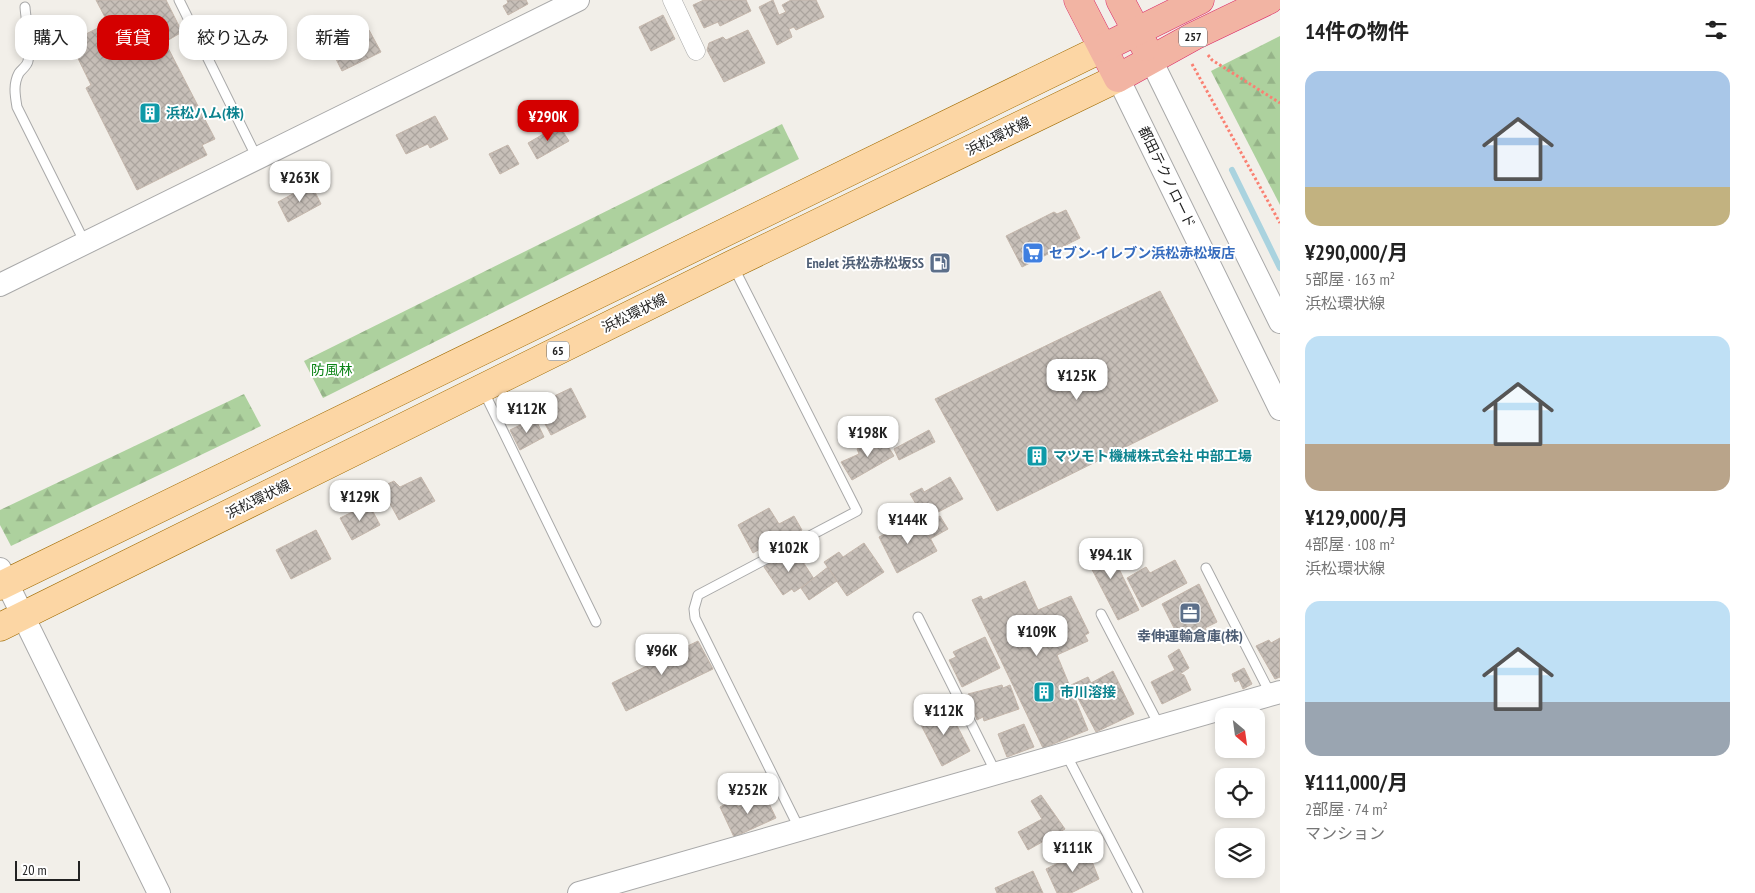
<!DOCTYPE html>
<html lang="ja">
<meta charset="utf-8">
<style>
:root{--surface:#fff;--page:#f6f6f6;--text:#222;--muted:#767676;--accent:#d40000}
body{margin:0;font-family:"PT Sans Narrow","Noto Sans JP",sans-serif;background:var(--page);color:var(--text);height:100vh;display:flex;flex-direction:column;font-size:19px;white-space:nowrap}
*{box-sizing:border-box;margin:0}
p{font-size:16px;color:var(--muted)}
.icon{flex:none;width:28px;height:28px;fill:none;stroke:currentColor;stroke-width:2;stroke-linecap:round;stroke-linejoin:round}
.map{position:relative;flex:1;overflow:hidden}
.details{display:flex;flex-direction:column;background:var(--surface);width:475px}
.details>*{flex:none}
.top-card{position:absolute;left:15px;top:15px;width:475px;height:45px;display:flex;gap:10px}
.needle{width:32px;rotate:151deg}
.controls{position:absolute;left:1215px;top:708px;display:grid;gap:10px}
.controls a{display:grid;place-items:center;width:50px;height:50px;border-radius:10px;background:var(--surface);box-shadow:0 2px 8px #0003;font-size:25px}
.scale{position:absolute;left:15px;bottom:12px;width:65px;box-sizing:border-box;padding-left:5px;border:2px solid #222;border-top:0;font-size:14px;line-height:18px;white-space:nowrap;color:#222;-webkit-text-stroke:4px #fff;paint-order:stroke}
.price{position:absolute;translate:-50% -42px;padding:0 11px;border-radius:10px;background:#fff;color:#222;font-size:16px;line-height:32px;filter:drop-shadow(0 1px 2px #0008)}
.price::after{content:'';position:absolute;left:50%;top:30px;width:15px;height:11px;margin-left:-8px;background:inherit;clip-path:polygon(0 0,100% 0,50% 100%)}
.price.selected{background:var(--accent);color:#fff}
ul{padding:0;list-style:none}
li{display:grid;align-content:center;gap:10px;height:265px;padding:0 25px}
li span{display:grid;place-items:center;height:155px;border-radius:15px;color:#555}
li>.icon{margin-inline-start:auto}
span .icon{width:90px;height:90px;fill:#fffc;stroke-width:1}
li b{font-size:21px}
h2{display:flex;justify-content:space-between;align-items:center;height:60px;padding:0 25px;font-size:21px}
.tag{padding:0 18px;border-radius:15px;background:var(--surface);box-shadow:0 2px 8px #0003;font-size:18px;line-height:45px}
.tag.selected{background:var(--accent);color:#fff}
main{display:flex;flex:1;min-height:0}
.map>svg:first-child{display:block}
</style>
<main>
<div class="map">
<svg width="1280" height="893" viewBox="0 0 1280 893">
<defs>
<pattern id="forest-firs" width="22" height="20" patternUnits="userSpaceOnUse" patternTransform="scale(1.25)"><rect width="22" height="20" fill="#add19e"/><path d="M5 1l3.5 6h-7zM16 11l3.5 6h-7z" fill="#95b388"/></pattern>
<pattern id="building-cross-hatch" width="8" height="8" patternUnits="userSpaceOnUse" patternTransform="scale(1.25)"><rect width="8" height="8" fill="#c7bfb8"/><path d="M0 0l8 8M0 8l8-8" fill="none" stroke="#aba49e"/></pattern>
</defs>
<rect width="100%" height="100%" fill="#f2efe9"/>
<g fill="url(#forest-firs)">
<path d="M1280 36V205L1211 71Z"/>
<path d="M782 124 799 159 323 398 304 361Z"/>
<path d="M244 394 261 426 11 546 0 525V510Z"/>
</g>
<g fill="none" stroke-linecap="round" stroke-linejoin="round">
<path stroke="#aad3df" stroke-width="6" d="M1232 170 1280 268"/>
</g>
<g fill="url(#building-cross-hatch)" stroke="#c4b6ab">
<path d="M96 0H166L182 32 165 42 215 139 202 145 207 155 137 190 86 88 91 85 70 42 108 23Z"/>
<path d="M507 0H526L528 4 508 15 503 6 508 3Z"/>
<path d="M704 0H746L751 11 720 26 718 22 704 28 693 5Z"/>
<path d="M773 0 779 15 786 12 782 5 791 0H816L824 17 796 30 794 27 789 29 792 37 777 45 759 7Z"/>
<path d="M663 15 675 39 651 51 639 27Z"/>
<path d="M369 30 381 52 342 71 331 49Z"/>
<path d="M748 30 765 63 724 82 707 50 709 43 723 37 726 40Z"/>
<path d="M435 116 448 139 430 148 428 144 406 154 396 135Z"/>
<path d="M559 125 569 141 537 159 528 143Z"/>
<path d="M508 145 519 164 500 174 489 154Z"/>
<path d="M311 184 321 204 288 222 278 202Z"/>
<path d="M1066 210 1080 238 1022 267 1006 236 1054 212 1057 214Z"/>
<path d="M1160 291 1218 401 997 511 935 399Z"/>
<path d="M571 388 586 417 551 435 532 400 543 394 548 399Z"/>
<path d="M535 418 544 437 520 450 510 430Z"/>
<path d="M929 430 935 442 899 460 894 449Z"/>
<path d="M881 435 894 456 852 480 841 462 859 454 857 449Z"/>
<path d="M421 477 435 501 399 520 381 487 394 481 400 487Z"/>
<path d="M950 477 963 499 925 519 910 494 922 488 924 492Z"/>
<path d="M369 504 380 525 352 540 340 518Z"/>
<path d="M769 508 779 524 794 516 802 530 786 538 784 535 753 553 738 525Z"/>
<path d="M940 516 948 529 930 539 923 525Z"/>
<path d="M919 517 937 551 897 573 879 537Z"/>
<path d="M316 530 331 559 291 579 276 550Z"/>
<path d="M1105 540 1139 610 1118 620 1083 552Z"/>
<path d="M864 543 884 572 847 596 824 562 839 552 843 557Z"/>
<path d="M796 551 814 579 794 592 792 589 783 595 764 567 775 560 777 563Z"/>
<path d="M1175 560 1187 583 1142 607 1127 578 1146 567 1150 573Z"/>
<path d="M828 567 837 581 809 600 801 588Z"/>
<path d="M1025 581 1038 610 1071 596 1089 633 1085 635 1088 641 1057 655 1088 730 1043 748 972 600 981 596 983 600Z"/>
<path d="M1199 584 1217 622 1205 628 1207 631 1195 638 1193 635 1181 642 1162 604Z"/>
<path d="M985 637 1000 668 962 687 949 660 956 657 953 652Z"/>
<path d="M1280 638V677L1275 679 1256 646 1269 640 1271 643Z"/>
<path d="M698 641 713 669 626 711 612 683Z"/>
<path d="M1179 649 1189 668 1180 674 1184 675 1191 690 1162 704 1151 682 1175 670 1168 656Z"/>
<path d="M1244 668 1252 684 1243 689 1239 680 1235 682 1232 674Z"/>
<path d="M1113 671 1134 714 1096 732 1071 685 1088 677 1091 683Z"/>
<path d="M1002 685 1003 688 1010 685 1019 709 984 721 983 717 977 720 968 694Z"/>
<path d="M947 706 970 751 942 766 919 721Z"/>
<path d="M1024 724 1034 747 1007 757 998 734Z"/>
<path d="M765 795 776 818 734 837 720 807 733 800 738 807Z"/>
<path d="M1041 795 1065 829 1028 850 1018 832 1042 819 1031 801Z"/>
<path d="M1087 849 1099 879 1071 893H1057L1046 869Z"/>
<path d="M1033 871 1043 893H997L995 888Z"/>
</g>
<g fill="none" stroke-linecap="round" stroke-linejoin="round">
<g stroke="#a9a9a9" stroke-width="11">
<g id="service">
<path d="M179 0 257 158"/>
<path d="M25 7C26 23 32 45 28 61 27 66 22 69 19 73 13 84 15 95 17 107L85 243"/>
<path d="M734 268 857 511 698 595 694 609 695 618 800 830"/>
<path d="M483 390 596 622"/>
<path d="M1206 568 1271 695"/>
<path d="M1101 614 1160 727"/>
<path d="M918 617 996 773"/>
<path d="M1066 754 1138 893"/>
</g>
</g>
<g stroke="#a9a9a9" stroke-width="19">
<path id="minor" d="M672 0 696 51"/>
</g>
<g stroke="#a9a9a9" stroke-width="24">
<g id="tertiary">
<path d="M1151 60 1280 322"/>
<path d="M1118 78 1280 409"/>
<path d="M0 285 578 0"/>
<path d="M0 569 159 893"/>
<path d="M579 893 1280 692"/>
</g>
</g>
<g stroke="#a06b00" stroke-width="29">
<g id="primary">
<path d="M0 586 1103 48"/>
<path d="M0 627 733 264 1118 78"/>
</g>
</g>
<g stroke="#dc2a67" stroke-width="29">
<g id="trunk">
<path d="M1078 0 1118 78 1194 36 1269 0"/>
<path d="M1120 0 1145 47"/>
<path d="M1103 48 1200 0"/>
</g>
</g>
<g stroke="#fa8072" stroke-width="3" stroke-dasharray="2.5 2.5" stroke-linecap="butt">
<path d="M1208 55 1212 60 1280 103"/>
<path d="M1192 64 1280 223"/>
</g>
<use href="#service" stroke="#fff" stroke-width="9"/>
<use href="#minor" stroke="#fff" stroke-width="18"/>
<use href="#tertiary" stroke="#fff" stroke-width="22"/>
<use href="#primary" stroke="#fcd6a4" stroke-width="28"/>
<use href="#trunk" stroke="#f2b4a3" stroke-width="28"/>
</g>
<defs>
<g id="building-square" transform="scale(1.125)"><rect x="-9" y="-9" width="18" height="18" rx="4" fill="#0f9aa8" stroke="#fff"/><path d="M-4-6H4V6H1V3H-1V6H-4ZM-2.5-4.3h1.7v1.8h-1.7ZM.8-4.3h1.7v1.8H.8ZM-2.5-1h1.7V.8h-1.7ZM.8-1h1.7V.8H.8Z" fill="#fff"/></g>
<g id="supermarket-square" transform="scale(1.125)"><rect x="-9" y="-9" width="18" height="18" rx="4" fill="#3f7fe0" stroke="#fff"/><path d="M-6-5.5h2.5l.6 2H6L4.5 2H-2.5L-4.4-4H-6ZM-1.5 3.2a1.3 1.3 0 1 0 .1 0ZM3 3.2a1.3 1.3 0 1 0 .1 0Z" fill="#fff"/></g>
<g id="fuel-square" transform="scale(1.125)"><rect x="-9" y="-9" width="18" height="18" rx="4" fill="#5c6f8a" stroke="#fff"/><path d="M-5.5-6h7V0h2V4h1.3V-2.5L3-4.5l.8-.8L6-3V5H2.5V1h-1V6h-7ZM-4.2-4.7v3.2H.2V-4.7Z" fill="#fff"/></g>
<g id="office-square" transform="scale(1.125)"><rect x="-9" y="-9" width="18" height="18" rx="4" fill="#5c6f8a" stroke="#fff"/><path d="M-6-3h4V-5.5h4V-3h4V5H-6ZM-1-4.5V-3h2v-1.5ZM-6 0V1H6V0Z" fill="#fff"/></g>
</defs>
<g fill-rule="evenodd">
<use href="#building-square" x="150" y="113"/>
<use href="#supermarket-square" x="1033" y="253"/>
<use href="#fuel-square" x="940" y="263"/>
<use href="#building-square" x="1037" y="456"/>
<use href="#office-square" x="1190" y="613"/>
<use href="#building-square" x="1044" y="692"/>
</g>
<g text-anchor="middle" stroke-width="4" stroke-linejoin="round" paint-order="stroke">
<g fill="#fff" stroke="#646464" stroke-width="1">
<rect x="1179" y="27.5" width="28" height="19" rx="4"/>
<rect x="547" y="341.5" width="22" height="19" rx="4"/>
</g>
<g font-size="12" font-weight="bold" fill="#222">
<text x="1193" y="41">257</text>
<text x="558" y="355">65</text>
</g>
<g font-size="14" font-weight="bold" fill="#0d838f" stroke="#fff" text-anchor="start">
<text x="166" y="118">浜松ハム(株)</text>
<text x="1053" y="461">マツモト機械株式会社 中部工場</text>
<text x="1060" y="697">市川溶接</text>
</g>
<g font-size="14" fill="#222" stroke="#fff">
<text transform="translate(998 136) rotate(-26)" y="5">浜松環状線</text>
<text transform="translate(1167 177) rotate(64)" y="5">都田テクノロード</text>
<text transform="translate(634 313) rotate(-26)" y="5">浜松環状線</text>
<text transform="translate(258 499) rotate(-26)" y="5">浜松環状線</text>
</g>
<g font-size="14" font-weight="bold" fill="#366cbe" stroke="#fff" text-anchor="start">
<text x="1049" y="258">セブン-イレブン浜松赤松坂店</text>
</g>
<g font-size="14" font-weight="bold" fill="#4e5e75" stroke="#fff" text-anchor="end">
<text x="924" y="268">EneJet 浜松赤松坂SS</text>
<text x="1190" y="641" text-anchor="middle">幸伸運輸倉庫(株)</text>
</g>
<g font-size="14" fill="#0c8416" stroke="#fff">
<text x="332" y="375">防風林</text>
</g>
</g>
</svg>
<div class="controls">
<a><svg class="needle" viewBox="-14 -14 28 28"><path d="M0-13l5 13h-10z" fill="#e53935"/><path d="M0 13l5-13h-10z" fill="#767676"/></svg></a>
<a><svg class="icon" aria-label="locate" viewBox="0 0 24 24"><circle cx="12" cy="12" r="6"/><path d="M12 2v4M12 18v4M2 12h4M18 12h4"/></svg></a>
<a><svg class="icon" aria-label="layers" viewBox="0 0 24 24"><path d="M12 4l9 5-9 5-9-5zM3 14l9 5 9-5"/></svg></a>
</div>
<div class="scale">20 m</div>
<b class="price selected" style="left:548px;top:142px">¥290K</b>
<b class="price" style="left:300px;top:203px">¥263K</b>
<b class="price" style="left:1077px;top:401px">¥125K</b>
<b class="price" style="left:527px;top:434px">¥112K</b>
<b class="price" style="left:868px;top:458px">¥198K</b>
<b class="price" style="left:360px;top:522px">¥129K</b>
<b class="price" style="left:908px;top:545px">¥144K</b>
<b class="price" style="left:789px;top:573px">¥102K</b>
<b class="price" style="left:1111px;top:580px">¥94.1K</b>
<b class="price" style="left:1037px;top:657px">¥109K</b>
<b class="price" style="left:662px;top:676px">¥96K</b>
<b class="price" style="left:944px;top:736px">¥112K</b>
<b class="price" style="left:748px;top:815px">¥252K</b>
<b class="price" style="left:1073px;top:873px">¥111K</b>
<div class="top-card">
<a class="tag">購入</a>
<a class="tag selected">賃貸</a>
<a class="tag">絞り込み</a>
<a class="tag">新着</a>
</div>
</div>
<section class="details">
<h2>14件の物件<svg class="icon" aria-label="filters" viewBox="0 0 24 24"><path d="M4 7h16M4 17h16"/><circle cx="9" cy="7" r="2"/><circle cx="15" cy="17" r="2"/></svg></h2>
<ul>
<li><span style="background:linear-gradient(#a9c7e8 75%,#c2b280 0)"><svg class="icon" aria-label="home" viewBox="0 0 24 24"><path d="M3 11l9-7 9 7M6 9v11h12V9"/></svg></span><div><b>¥290,000/月</b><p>5部屋 · 163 m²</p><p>浜松環状線</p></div></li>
<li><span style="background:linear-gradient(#bfe0f5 70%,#b9a48a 0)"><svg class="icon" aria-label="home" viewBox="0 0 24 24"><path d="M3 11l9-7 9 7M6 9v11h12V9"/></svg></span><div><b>¥129,000/月</b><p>4部屋 · 108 m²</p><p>浜松環状線</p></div></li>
<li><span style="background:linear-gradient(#bfe0f5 65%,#9aa5b1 0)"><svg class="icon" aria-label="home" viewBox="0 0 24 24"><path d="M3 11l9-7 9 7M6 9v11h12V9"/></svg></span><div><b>¥111,000/月</b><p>2部屋 · 74 m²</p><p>マンション</p></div></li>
</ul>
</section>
</main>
